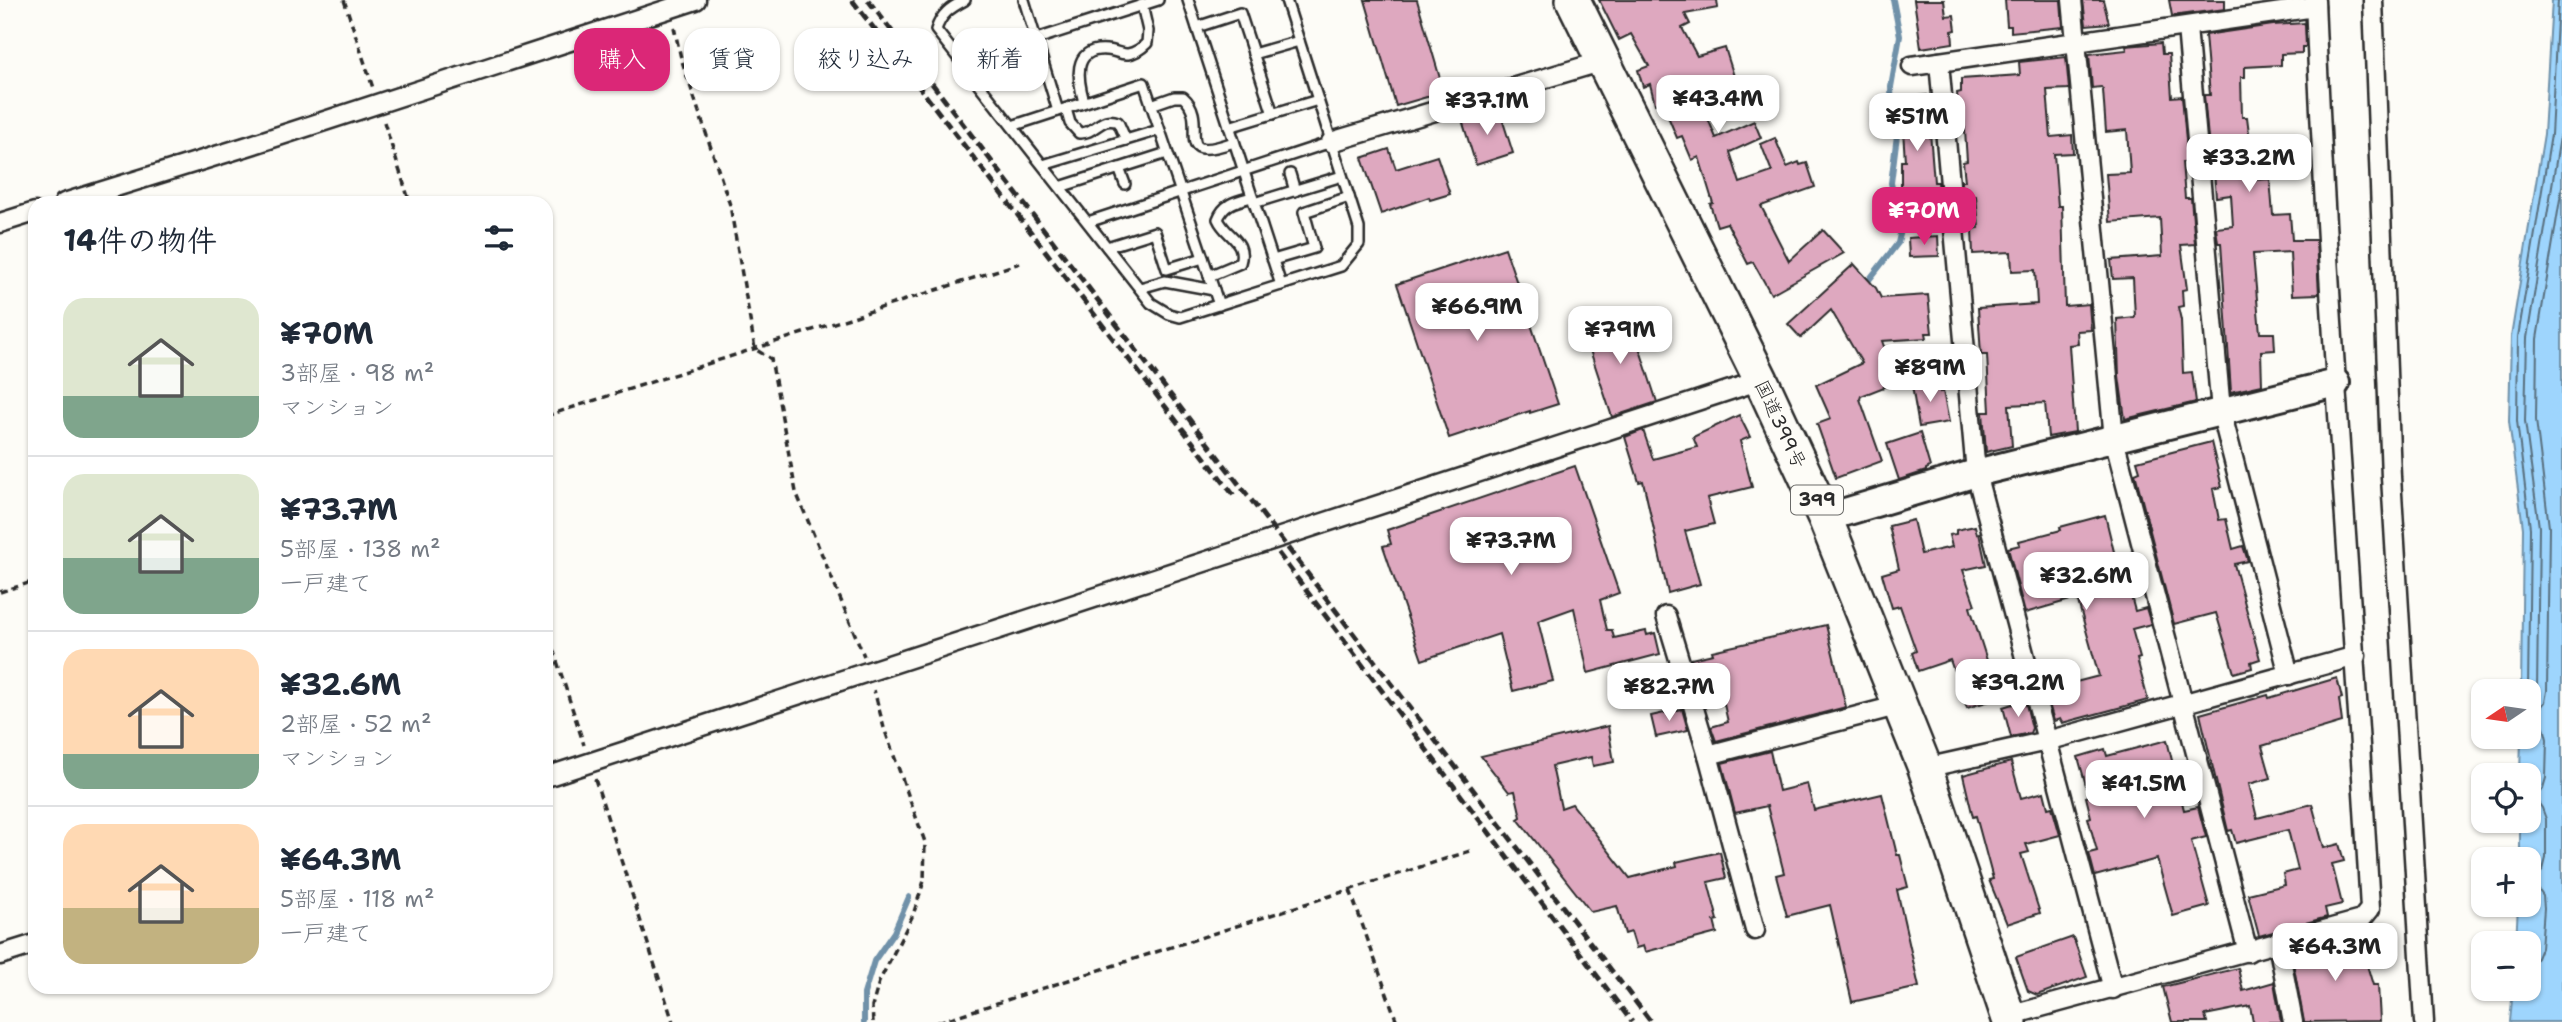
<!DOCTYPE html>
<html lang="ja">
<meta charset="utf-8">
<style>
:root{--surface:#fff;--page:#f2f2f3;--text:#1f2937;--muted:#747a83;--line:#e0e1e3;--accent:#db2777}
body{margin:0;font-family:"Shantell Sans","Klee One",sans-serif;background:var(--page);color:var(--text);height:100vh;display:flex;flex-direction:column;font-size:26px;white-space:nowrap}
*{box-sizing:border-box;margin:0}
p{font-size:23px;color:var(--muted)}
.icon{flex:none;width:38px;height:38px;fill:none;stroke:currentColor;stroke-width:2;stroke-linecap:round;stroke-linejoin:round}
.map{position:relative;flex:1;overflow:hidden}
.sheet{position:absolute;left:28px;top:196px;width:525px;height:798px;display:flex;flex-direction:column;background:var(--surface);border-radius:21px;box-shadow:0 2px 5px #0004}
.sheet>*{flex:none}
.banner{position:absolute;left:574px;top:28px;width:665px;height:63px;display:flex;gap:14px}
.needle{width:46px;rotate:257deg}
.buttons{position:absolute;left:2471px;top:679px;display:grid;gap:14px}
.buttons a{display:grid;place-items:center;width:70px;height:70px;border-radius:14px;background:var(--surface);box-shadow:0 2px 5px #0004;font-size:35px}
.price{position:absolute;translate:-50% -60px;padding:0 16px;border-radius:14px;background:#fff;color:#222;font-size:23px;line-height:46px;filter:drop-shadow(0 2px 4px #0008)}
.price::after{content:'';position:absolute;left:50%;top:42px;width:21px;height:16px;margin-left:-10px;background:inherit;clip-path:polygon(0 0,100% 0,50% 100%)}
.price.on{background:var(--accent);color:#fff}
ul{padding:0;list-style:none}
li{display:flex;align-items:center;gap:21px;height:175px;padding:0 35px}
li+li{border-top:2px solid var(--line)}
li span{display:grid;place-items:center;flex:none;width:196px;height:140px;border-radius:21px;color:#555}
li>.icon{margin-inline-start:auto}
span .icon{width:84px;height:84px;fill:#fffc;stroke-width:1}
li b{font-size:30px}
h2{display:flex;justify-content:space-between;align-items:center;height:84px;padding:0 35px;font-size:30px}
.tag{padding:0 24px;border-radius:21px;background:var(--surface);box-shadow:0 2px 5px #0004;font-size:24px;line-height:63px}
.tag.on{background:var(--accent);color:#fff}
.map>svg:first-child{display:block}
</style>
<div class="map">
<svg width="2562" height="1022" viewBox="0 0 2562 1022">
<rect width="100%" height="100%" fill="#fdfcf7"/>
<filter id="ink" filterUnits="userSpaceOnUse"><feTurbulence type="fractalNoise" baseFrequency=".0143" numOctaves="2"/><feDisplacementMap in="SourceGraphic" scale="14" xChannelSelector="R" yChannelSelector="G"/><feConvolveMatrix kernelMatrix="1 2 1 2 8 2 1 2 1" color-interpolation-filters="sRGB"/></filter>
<g filter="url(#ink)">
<path fill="#9ed5fd" stroke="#7091a9" stroke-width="2" d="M2552 0H2562V1022H2510L2513 989H2529V943H2516L2518 905H2529V859H2520V821H2529V775H2520L2521 737H2529V691H2521L2523 528 2509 421 2511 337 2544 134Z"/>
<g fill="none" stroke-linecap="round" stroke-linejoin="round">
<g stroke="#596f7f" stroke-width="2">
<path d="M2528 691 2530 528 2517 421 2518 337 2551 135 2558 0"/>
<path d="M2529 704 2534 699 2537 691 2539 527 2525 421 2527 338 2560 137 2562 101"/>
<path d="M2529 966 2537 958 2541 948 2544 908 2543 896 2533 882 2543 870 2546 858V819L2542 808 2535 798 2543 788 2546 778 2547 739 2544 727 2535 714 2545 702 2547 691 2549 527 2536 420 2537 339 2562 187"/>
</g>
<g stroke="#7091a9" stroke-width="6">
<path d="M1865 285 1898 243 1901 230 1891 183 1897 135 1892 114 1891 87 1900 36 1893 0"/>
<path d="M864 1022V994L874 961 894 932 909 897"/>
</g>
</g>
<g fill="#dea8bf" stroke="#2b2b2b" stroke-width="2">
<path d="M1365 0H1417L1444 92 1396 106Z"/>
<path d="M1599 0H1717L1718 8 1685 14 1690 24 1682 28 1697 56 1725 48 1739 92 1702 104 1716 138 1754 121 1761 138 1730 152 1740 183 1772 172 1761 144 1775 138 1787 167 1799 162 1800 165 1807 163 1815 187 1761 206 1789 261 1823 230 1844 253 1771 294 1753 262 1748 264 1727 223 1717 226 1710 204 1713 203 1699 157 1692 160 1682 136 1677 138 1662 102 1655 104 1650 84 1643 87 1638 70 1649 66 1631 34 1619 40Z"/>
<path d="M1914 0H1944L1946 16 1954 15 1956 30 1952 31 1953 43 1921 48Z"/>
<path d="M2005 0H2061L2063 27 2011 32V26H2007Z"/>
<path d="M2083 0H2103L2109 23 2086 25Z"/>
<path d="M2169 0H2225V9L2172 16Z"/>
<path d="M2305 23 2306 47H2302V53L2281 54V65L2245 67V77H2241L2242 117H2247L2255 180 2270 179 2273 215 2290 214 2292 240H2316L2319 294 2292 295 2290 252 2253 254 2260 333H2274L2275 350 2261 351 2262 385 2231 392 2221 243H2218L2216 228 2233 226 2231 195 2216 197 2213 160H2210L2204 95H2210L2205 35 2273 25Z"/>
<path d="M2161 43 2162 54H2169L2172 97 2182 96 2188 162H2182L2185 198H2191L2195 244 2181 245 2187 289 2182 290 2183 306 2178 307 2181 320 2183 373 2192 372 2196 402 2125 419 2119 376 2117 319 2135 317 2133 278 2113 279 2111 260 2162 256 2160 218 2110 222 2106 174 2130 173 2127 130 2106 132 2103 90 2101 87 2092 88 2089 54 2127 50 2126 46Z"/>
<path d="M2066 57 2069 89 2047 90 2051 137 2072 135 2073 153 2054 154 2058 206H2062L2065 306 2089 304 2091 330 2077 331 2078 344 2069 345 2075 432 2048 437 2045 403 2009 405 2012 446 1986 452 1983 412H1990L1987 355H1981L1978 308 2037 304 2035 270 2012 271 2011 252 1973 254 1972 229 1979 228 1976 196 1963 197 1961 181H1965L1963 162 1967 161 1964 116H1959L1957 93 1961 92V79L2020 75 2019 62Z"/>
<path d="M1927 95 1934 182H1938L1940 200 1901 203V161H1905L1901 98Z"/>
<path d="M1499 109 1513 153 1476 165 1462 120Z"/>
<path d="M1389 149 1396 169 1437 156 1450 194 1430 200 1429 197 1381 214 1362 158Z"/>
<path d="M1938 236 1939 256 1909 257 1908 238Z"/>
<path d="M1505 248 1558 404 1530 413V411L1449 438 1397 284Z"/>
<path d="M1854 264 1876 288 1881 298 1928 295 1932 333H1926L1927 338 1882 341 1897 382 1861 396 1860 399 1882 461 1836 478 1817 424 1831 419 1816 385 1862 363 1831 310 1801 338 1788 324Z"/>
<path d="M1621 316 1622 318 1629 316 1657 402 1612 417 1583 329Z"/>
<path d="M1938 381 1940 392 1943 391 1949 422 1919 427 1912 386Z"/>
<path d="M1739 415 1750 437 1740 441 1752 487 1707 498 1714 524 1685 531 1700 584 1668 593 1643 481 1639 482 1625 437 1643 430 1653 459 1697 447 1693 437Z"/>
<path d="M1920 433 1930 467 1926 469V471L1899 480 1887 444Z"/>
<path d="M2211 442 2222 487 2213 489 2219 520 2226 519 2233 549 2243 546 2248 561 2234 564 2260 659 2251 662 2252 668 2234 673 2216 613 2174 624 2135 473 2140 471 2137 461Z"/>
<path d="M1575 466 1619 593 1600 600 1607 630H1612L1614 638 1646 631 1647 635 1655 633 1660 654 1588 673 1574 608 1538 621 1553 681 1513 691 1499 634 1422 660 1383 546 1391 544 1387 530Z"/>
<path d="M2105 515 2117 564 2122 563 2135 611 2146 608 2151 624 2132 629 2140 658 2137 659 2148 700 2062 723 2060 719 2054 721 2045 690 2099 676 2077 598 2025 613 2008 548 2020 545 2019 541 2061 530 2060 527Z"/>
<path d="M1913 520 1921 554 1952 547 1949 535 1956 534V530L1975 526 1977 534 1979 533 1986 565 1963 570 1975 605 1970 607 1999 698 1967 708 1950 660 1918 671 1912 653 1916 651 1900 606 1892 608 1882 574 1899 569 1889 526Z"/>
<path d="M1826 625 1846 707 1716 741 1711 727 1728 722 1716 669 1695 674 1691 659 1713 654 1712 651Z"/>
<path d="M2337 678 2342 698 2339 699 2342 722 2262 746 2271 778 2249 784 2257 818 2312 804 2324 848 2339 844 2344 861 2332 864 2342 904 2325 908 2327 917 2259 936 2248 894 2285 885 2283 874 2298 870 2288 830 2236 843 2232 830 2228 831 2200 714 2268 695 2269 698Z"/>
<path d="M2025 700 2032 728 2030 733 2011 737 2003 707Z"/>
<path d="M1682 709 1688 730 1656 737 1651 716Z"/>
<path d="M1608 726 1614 762 1593 766 1591 757 1552 766 1561 808 1572 804 1630 878 1677 866 1676 862 1720 852 1726 878 1708 882 1718 920 1714 921 1717 933 1645 952 1643 946 1636 948 1631 932 1625 934 1617 906 1591 912 1518 819 1521 817 1515 791 1509 792 1481 756Z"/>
<path d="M2167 740 2184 810 2198 807 2206 837 2191 841 2209 906 2173 916 2157 859 2095 876 2089 853 2097 851 2088 818 2091 817 2086 797 2089 796 2078 757 2105 749 2107 756Z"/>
<path d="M1770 751 1779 791 1807 784 1814 810 1882 794 1897 855H1900L1908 887 1897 890 1919 987 1852 1002 1830 905 1787 916 1776 875 1784 873 1767 806 1735 813 1722 763Z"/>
<path d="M2011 762 2021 798 2044 792 2048 808 2052 807 2060 835 2026 844 2029 852 2021 854 2040 913 2007 924 1989 880 1993 879 1976 816 1973 817 1963 775Z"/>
<path d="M2073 937 2087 977 2037 995 2028 991 2016 957Z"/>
<path d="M2350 937 2353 948 2361 945 2373 985H2378L2380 1021 2304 1022 2291 951Z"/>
<path d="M2238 968 2243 991 2274 982 2281 1022H2253L2250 1006 2205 1015 2207 1022H2172L2163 987Z"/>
</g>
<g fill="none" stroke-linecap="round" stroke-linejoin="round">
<g stroke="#2b2b2b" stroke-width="14">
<g id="lane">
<path d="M965 0C950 8 941 14 936 30L1151 303 1169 314 1180 317 1341 266 1359 244V228L1286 0"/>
<path d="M1024 0 1058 111"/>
<path d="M1188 0 1281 285"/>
<path d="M1197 27 1240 13 1273 114"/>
<path d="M1253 54 1299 41"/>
<path d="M962 63 1158 0"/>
<path d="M1084 102C1078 81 1071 47 1107 50 1114 50 1121 55 1128 54 1135 53 1142 48 1147 43L1148 31 1142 5"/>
<path d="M1151 105 1174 97H1183C1212 122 1167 165 1234 142"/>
<path d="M1066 109 1070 123 1079 133C1096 134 1100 115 1118 122L1126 140"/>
<path d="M1012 126 1144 83 1219 305"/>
<path d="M1229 127 1318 100"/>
<path d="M1043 165 1159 130"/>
<path d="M1119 168 1125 184"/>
<path d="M1290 174 1295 191"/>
<path d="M1060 187 1167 153"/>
<path d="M1254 203 1342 176"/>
<path d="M1088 222 1331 142"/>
<path d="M1107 247 1155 232 1167 269 1203 258"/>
<path d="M1273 260 1314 248 1304 212 1349 197"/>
<path d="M1209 276 1240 263C1247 240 1226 237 1218 219 1224 203 1237 201 1252 197"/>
<path d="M1140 288 1165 281 1214 290"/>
</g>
</g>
<g stroke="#2b2b2b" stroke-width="23">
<g id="street">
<path d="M2072 0 2114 439 2248 952"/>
<path d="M2373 0 2391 477 2424 1022"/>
<path d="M2187 27 2221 411 2289 675"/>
<path d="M1939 62 1976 473 2113 989"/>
<path d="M1912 66 2315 7"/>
<path d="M1331 142 1603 61"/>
<path d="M64 203 248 146 696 0"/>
<path d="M0 223 35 212"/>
<path d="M1666 616 1708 755 1755 930"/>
<path d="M1708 755 1900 705"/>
<path d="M1925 768 2047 741 2356 656"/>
<path d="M546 777 1761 380"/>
<path d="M2278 943 2293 1022"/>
<path d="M0 955 35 944"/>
<path d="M2008 1016 2361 920 2370 909C2353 606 2327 303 2315 0"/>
</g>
</g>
<g stroke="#2b2b2b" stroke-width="32">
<path id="secondary" d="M1825 518 1976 473 2336 383"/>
</g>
<g stroke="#2b2b2b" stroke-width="38">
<path id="highway" d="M1573 0 1761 380 1825 518 1925 768 2010 1022"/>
</g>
<g stroke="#2b2b2b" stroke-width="3.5" stroke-dasharray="7 5" stroke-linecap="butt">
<path d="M344 0 373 88"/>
<path d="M674 27 681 58 730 205 755 349 771 359 796 492 864 656"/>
<path d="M384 122 410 203"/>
<path d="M546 416 1020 263"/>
<path d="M0 592 35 581"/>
<path d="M546 627 584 745"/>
<path d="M595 779 673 1022"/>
<path d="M1350 890 1397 1022"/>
<path d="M873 1022 872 1007 879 982 913 915 924 881 925 842 884 728 874 690"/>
<path d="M938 1022 1470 851"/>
</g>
<use href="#lane" stroke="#fdfcf7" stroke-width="9"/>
<use href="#street" stroke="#fdfcf7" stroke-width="18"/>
<use href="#secondary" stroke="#fdfcf7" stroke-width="26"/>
<use href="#highway" stroke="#fdfcf7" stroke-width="33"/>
<g stroke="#2b2b2b" stroke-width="5" stroke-dasharray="10 5" stroke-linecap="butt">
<path d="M852 0 1235 497"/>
<path d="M868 0 1651 1022"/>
<path d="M1278 553 1632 1022"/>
</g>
</g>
</g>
<g text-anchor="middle" stroke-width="5" stroke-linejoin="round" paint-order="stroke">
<rect fill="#fdfcf7" stroke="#6a6a68" stroke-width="2" x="1791" y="485.5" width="52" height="29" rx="5"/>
<g font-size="18" font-weight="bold" fill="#2b2b2b">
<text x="1817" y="506">399</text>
</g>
<g font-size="19" fill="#2b2b2b" stroke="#fdfcf7">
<text transform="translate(1781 424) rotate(65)" y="7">国道399号</text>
</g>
</g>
</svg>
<div class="buttons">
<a><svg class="needle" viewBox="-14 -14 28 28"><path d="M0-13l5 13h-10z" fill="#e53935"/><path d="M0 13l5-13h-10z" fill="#747a83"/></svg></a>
<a><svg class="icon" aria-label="locate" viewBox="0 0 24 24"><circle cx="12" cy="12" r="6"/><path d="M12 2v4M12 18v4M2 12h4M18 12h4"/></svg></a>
<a>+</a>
<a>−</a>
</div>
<b class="price" style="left:1718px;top:135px">¥43.4M</b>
<b class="price" style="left:1487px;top:137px">¥37.1M</b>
<b class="price" style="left:1917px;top:153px">¥51M</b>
<b class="price" style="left:2249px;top:194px">¥33.2M</b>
<b class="price on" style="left:1924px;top:247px">¥70M</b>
<b class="price" style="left:1477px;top:343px">¥66.9M</b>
<b class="price" style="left:1620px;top:366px">¥79M</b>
<b class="price" style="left:1930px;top:404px">¥89M</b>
<b class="price" style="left:1511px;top:577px">¥73.7M</b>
<b class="price" style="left:2086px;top:612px">¥32.6M</b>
<b class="price" style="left:2018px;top:719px">¥39.2M</b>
<b class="price" style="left:1669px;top:723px">¥82.7M</b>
<b class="price" style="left:2144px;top:820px">¥41.5M</b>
<b class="price" style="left:2335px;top:983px">¥64.3M</b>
<div class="banner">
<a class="tag on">購入</a>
<a class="tag">賃貸</a>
<a class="tag">絞り込み</a>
<a class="tag">新着</a>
</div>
<section class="sheet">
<h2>14件の物件<svg class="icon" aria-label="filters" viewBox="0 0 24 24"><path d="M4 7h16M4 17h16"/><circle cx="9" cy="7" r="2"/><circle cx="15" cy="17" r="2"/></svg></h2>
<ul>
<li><span style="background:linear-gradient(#dfe7d0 70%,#7fa58c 0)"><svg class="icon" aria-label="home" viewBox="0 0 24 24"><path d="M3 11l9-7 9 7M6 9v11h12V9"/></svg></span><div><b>¥70M</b><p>3部屋 · 98 m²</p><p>マンション</p></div></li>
<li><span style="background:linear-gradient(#dfe7d0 60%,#7fa58c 0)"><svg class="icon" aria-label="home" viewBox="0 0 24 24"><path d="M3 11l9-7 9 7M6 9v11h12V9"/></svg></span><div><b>¥73.7M</b><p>5部屋 · 138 m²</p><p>一戸建て</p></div></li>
<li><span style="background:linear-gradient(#ffd9b3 75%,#7fa58c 0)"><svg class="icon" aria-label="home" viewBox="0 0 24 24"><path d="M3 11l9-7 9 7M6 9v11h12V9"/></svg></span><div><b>¥32.6M</b><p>2部屋 · 52 m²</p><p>マンション</p></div></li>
<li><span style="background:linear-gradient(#ffd9b3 60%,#c2b280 0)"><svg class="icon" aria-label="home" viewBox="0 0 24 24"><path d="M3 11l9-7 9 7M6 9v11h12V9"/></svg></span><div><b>¥64.3M</b><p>5部屋 · 118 m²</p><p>一戸建て</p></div></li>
</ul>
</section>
</div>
